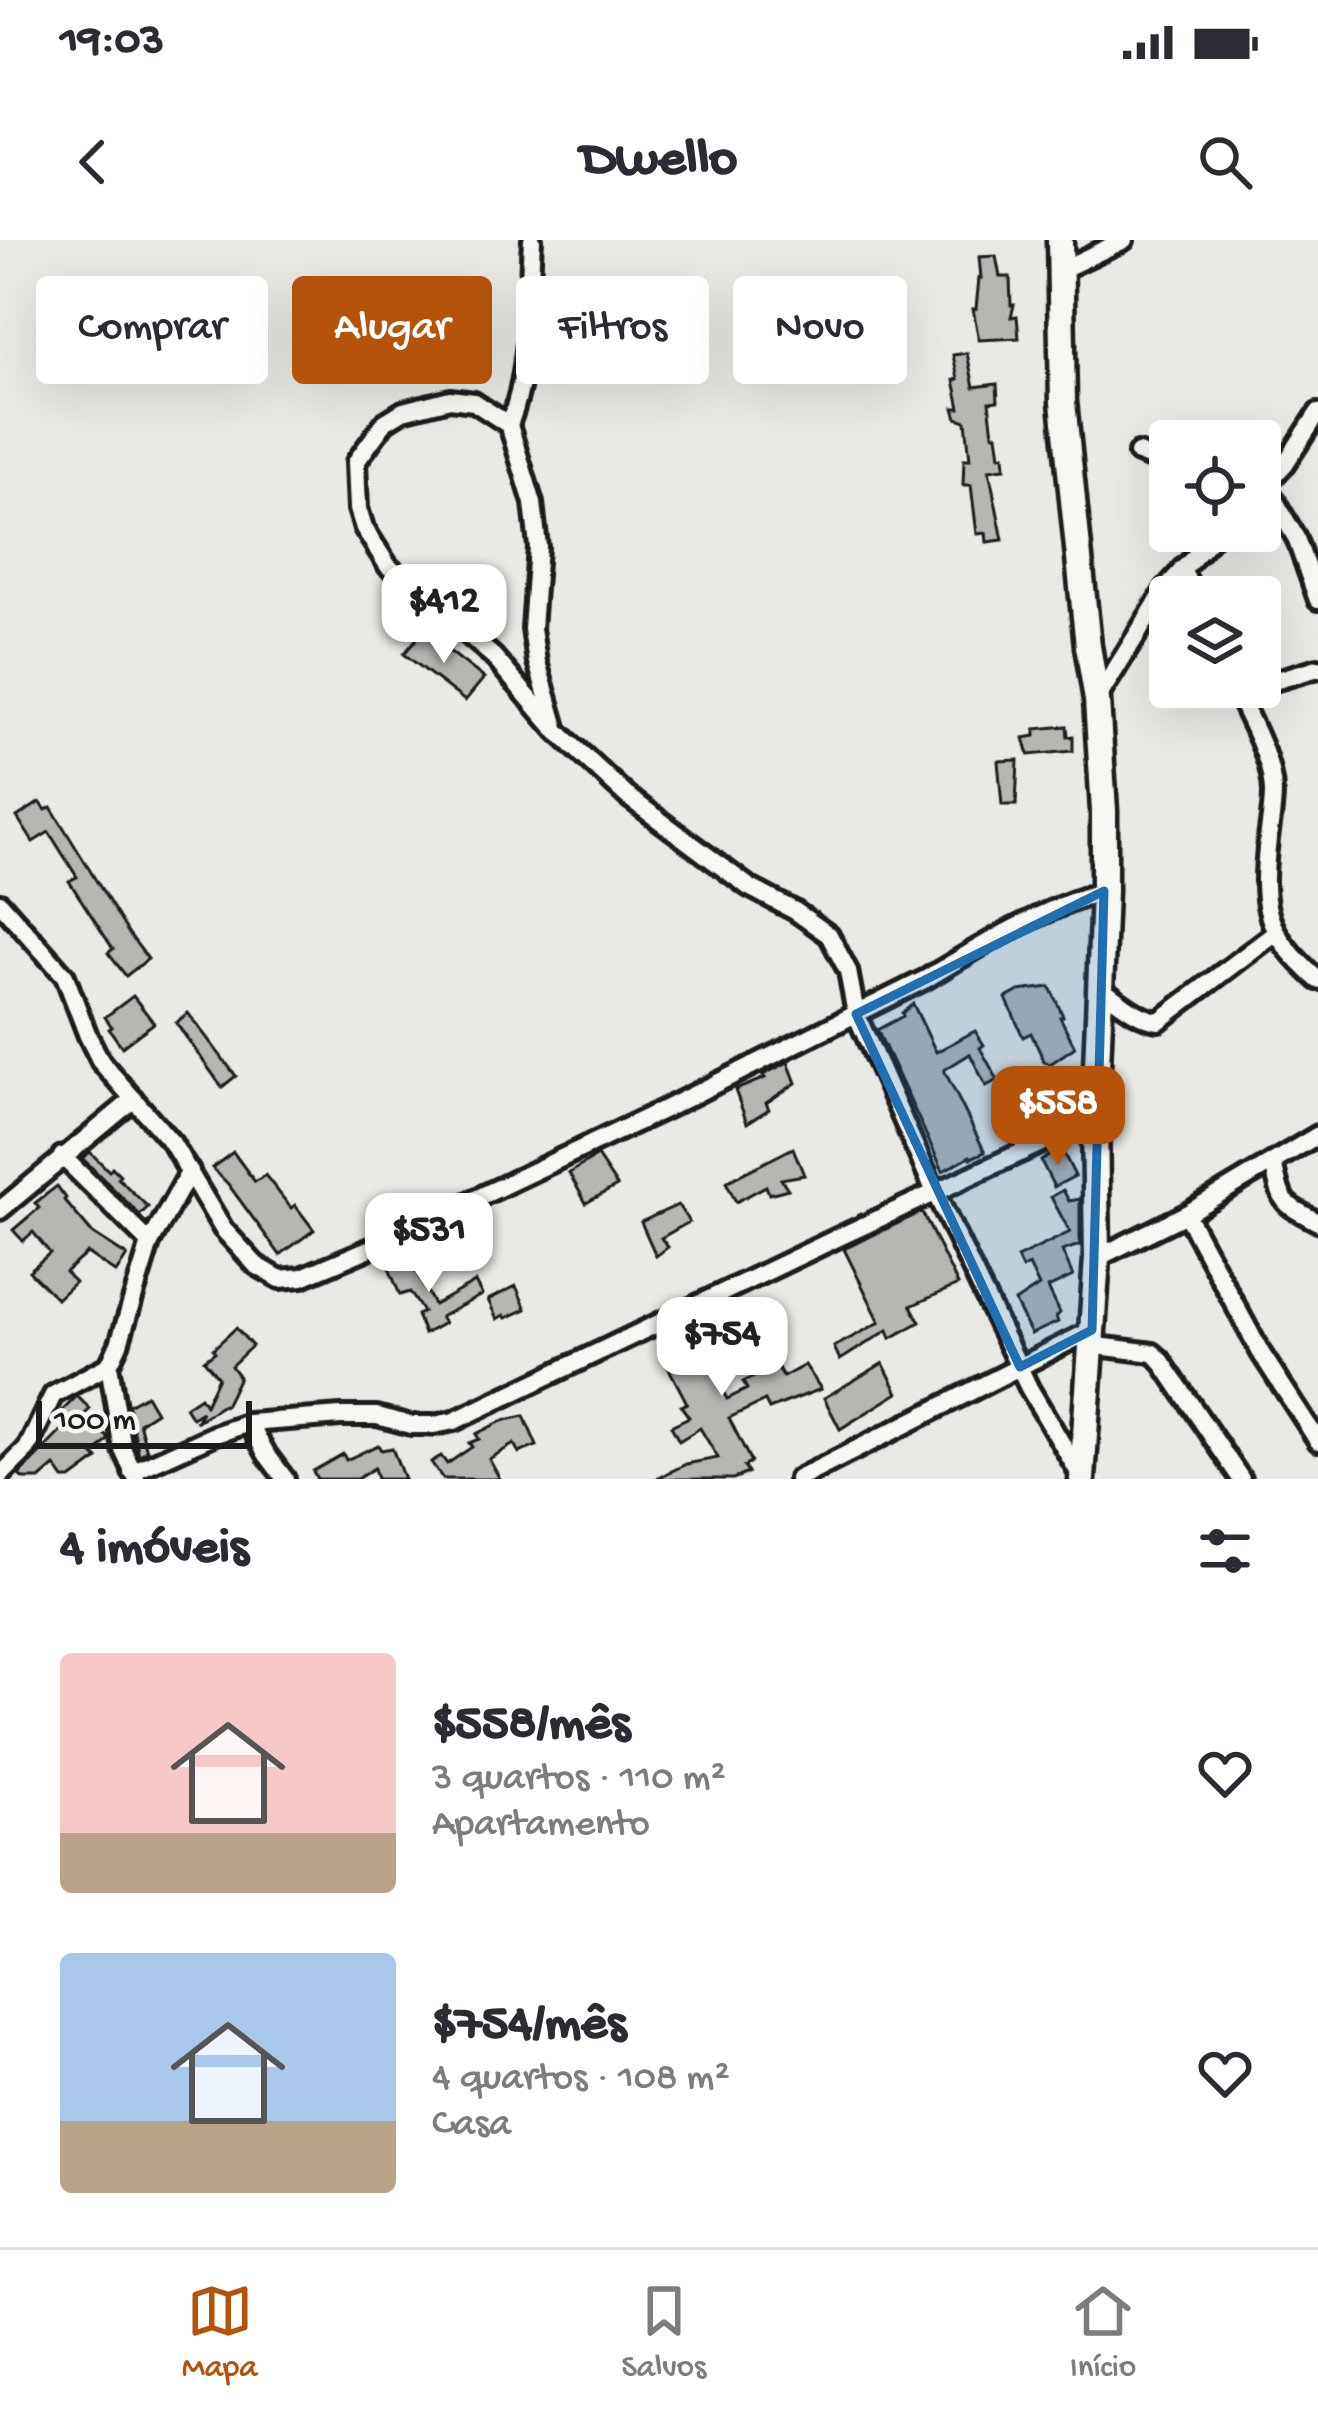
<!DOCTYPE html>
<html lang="pt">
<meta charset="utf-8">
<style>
:root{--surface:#fff;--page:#f7f7f7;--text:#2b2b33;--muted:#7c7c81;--line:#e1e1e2;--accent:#b45309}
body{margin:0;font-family:"Gochi Hand",sans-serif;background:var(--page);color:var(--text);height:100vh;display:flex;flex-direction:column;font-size:45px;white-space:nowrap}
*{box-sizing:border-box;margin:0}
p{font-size:39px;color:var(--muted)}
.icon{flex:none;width:66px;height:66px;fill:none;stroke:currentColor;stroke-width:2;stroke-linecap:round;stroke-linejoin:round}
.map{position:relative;height:1239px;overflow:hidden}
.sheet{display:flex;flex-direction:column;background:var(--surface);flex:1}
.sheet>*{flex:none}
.top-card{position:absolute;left:36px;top:36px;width:1248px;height:108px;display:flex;gap:24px}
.controls{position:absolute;left:1149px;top:180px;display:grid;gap:24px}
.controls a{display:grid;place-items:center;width:132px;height:132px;border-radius:12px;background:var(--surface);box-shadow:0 12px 48px #0002;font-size:60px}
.scale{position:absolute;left:36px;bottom:30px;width:216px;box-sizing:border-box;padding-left:12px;border:6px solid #1c1c1c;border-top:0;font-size:33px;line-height:42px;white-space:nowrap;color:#1c1c1c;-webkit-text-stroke:9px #f6f6f2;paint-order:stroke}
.price{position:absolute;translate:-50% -102px;padding:0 27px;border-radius:24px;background:#fff;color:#222;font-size:39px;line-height:78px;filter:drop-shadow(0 3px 6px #0008)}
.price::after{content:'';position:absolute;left:50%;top:72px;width:36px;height:27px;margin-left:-18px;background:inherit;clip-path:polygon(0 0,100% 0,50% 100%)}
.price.selected{background:var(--accent);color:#fff}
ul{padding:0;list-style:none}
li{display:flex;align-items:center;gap:36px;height:300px;padding:0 60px}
li span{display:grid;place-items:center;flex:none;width:336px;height:240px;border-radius:12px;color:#555}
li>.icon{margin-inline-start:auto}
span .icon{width:144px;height:144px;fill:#fffc;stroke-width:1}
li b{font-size:51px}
h2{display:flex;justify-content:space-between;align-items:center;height:144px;padding:0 60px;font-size:51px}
.chip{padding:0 42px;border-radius:12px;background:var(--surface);box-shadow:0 12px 48px #0002;font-size:42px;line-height:108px}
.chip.selected{background:var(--accent);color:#fff}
.status{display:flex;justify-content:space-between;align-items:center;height:84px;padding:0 60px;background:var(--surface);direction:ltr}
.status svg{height:33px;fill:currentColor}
header{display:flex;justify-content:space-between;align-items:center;height:156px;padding:0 60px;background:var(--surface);font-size:54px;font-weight:700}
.tab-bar{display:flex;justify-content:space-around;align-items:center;height:168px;border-top:3px solid var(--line);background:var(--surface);font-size:33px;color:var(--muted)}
.tab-bar a{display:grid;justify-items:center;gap:6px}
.tab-bar .selected{color:var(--accent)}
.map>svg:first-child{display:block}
</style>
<div class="status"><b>19:03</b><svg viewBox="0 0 49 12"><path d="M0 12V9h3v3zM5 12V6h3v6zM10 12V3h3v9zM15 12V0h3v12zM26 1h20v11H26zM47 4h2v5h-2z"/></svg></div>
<header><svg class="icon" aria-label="back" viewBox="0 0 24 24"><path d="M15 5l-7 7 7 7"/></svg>Dwello<svg class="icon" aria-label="search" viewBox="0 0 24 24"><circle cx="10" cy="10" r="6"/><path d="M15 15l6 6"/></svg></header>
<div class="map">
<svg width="1318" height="1239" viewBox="0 0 1318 1239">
<rect width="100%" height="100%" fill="#e9e9e5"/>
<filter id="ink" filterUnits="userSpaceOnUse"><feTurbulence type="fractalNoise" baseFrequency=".00833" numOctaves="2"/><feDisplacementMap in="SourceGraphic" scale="24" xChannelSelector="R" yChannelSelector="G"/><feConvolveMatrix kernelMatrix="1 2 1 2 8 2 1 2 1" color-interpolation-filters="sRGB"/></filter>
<g filter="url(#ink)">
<g fill="#b6b6b3" stroke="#1c1c1c" stroke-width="3">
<path d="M996 16 1000 37H1010L1011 65H1014L1011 77 1017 76 1019 98 979 100 973 69H976L979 38H981L979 17Z"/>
<path d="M967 113 974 147 997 144 998 161 989 162 993 194H997L1000 216 1004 215 1005 228 989 230 1003 300 987 302 986 293 977 294 971 245H963L964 219H970L966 181 957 178 954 168H960L954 140 958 139 953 115Z"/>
<path d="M423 391 484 438 465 461 404 414Z"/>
<path d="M1067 486 1068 497 1073 496V511L1029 515 1024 498 1035 496V489Z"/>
<path d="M1018 520 1016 565H1002L998 521Z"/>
<path d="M40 562 46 570 51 567 129 694 148 719 126 736 108 713 113 709 69 641 77 637 49 592 33 602 17 577Z"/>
<path d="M1050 747 1063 776 1060 777 1075 807 1050 824 1044 821 1031 793 1023 797 1006 758 1019 751Z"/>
<path d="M133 756 154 783 122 807 109 789 112 787 105 777Z"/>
<path d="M913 764 936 812 975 791 984 805 980 808 998 840 986 846 970 814 944 830 985 912 971 918 970 916 943 931 877 790 903 776 902 773Z"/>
<path d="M188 773 236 836 222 847 176 783Z"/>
<path d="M788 822 796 843 766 863 769 869 747 883 735 850 765 838 763 835Z"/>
<path d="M793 908 804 935 781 939 788 949 769 954 766 946 736 962 726 942Z"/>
<path d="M1061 908 1075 936 1054 947 1041 921Z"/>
<path d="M90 912 109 931 112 927 120 935 118 938 148 967 140 975 82 918Z"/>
<path d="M233 912 255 942 265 935 291 968 295 965 314 990 280 1015 228 944 212 928Z"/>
<path d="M597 916 617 946 586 963 569 933Z"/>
<path d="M57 946 66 958 64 960 93 994 127 1016 116 1033 87 1013 65 1032 75 1042 57 1059 29 1031 50 1013 33 992 23 1001 13 990 39 968 35 963Z"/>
<path d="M1063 950 1069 961 1080 959V1005L1062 1011 1073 1036 1048 1048 1060 1073 1056 1077 1058 1082 1031 1094 1015 1062 1039 1046 1029 1025 1022 1029 1017 1018 1070 992 1051 957Z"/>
<path d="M678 965 689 982 661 998 668 1007 656 1016 641 982Z"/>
<path d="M922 972 958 1045 911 1066 920 1082 891 1098 888 1090 840 1120 834 1107 880 1082 844 1009Z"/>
<path d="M408 1016 434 1065 475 1042 482 1055 440 1077 444 1083 424 1094 417 1075 423 1072 410 1052 400 1055 388 1026Z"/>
<path d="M516 1046 526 1069 506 1078 504 1075 497 1079 488 1060Z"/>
<path d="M720 1077 735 1110 709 1124 727 1159 747 1149 743 1142 777 1126 783 1137 805 1125 821 1149 769 1169 765 1161 729 1178 751 1222 744 1227 748 1233 733 1239H656L686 1224 718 1218 700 1188 679 1201 671 1186 689 1177 681 1166 687 1163 658 1108Z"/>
<path d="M236 1088 252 1106 231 1126 239 1137 225 1166 223 1165 196 1182 202 1172 192 1178 185 1167 200 1157 205 1165 218 1137 204 1120 215 1112 213 1109Z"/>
<path d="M883 1123 898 1153 840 1189 824 1158Z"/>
<path d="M146 1155 156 1172 139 1183 147 1211 139 1215 128 1165Z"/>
<path d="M77 1156 90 1169 82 1177 108 1197V1200L94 1215 98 1219 71 1239H64L55 1226 40 1239H23L19 1235 68 1184 59 1174Z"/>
<path d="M524 1176 537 1206 519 1213 514 1204 489 1219 500 1239H443L431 1222 441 1216 447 1224 472 1207 469 1203 479 1199 476 1194 502 1181Z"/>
<path d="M378 1205 381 1210 392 1208 404 1239H377L374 1228 357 1239H317L313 1231 343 1214 346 1220Z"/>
</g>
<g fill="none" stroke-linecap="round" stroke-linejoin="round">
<g stroke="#1c1c1c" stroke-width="26">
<g id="street">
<path d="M1061 30 1124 0"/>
<path d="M509 185C532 127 528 61 532 0"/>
<path d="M1138 213 1170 225"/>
<path d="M1266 245 1296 298 1318 360"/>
<path d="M1261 249 1285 224 1318 173"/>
<path d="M1182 329 1195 357"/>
<path d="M1260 445 1318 428"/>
<path d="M1235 447C1248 479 1272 516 1273 552 1273 568 1270 584 1268 599 1260 669 1265 692 1318 740"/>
<path d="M1097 459 1166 348 1218 291"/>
<path d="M557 491 537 422 532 389 538 307 533 263 509 185 474 162 450 159 403 171 385 182 356 222 358 269 364 288 388 326 493 416 557 491 627 556 749 647 795 671 829 695 848 731 856 774 935 952 1029 1148 1082 1238"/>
<path d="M0 663 65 736 88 796 101 822 172 903 223 989 256 1025 280 1039 302 1037 385 1002 667 868 926 739C982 705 1041 669 1104 651"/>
<path d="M1101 749C1118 760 1138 779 1159 781L1275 693"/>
<path d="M62 916 150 1003"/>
<path d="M1273 923C1283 965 1280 962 1318 982"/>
<path d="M0 970 134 859"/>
<path d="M1186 974 1261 1113 1318 1201"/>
<path d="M1097 1018 1186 974 1318 895"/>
<path d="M1090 1105 1153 1113 1160 1119 1241 1239"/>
<path d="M249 1183 267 1215 285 1239"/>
<path d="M132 1232 214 1195 249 1183 341 1176H377L411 1185H434L454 1181 837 998 1095 878"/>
<path d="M0 1236 27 1209 53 1155 109 1125"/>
<path d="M136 1238 123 1210 109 1125 119 1104 150 1003 190 931"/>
<path d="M798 1239 1092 1090"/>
</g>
</g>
<g stroke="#1c1c1c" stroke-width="33">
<path id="secondary" d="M1060 0 1063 162 1088 406 1097 460 1104 571V651L1095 878 1097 1018 1082 1239"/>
</g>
<use href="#street" stroke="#f6f6f2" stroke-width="16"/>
<use href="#secondary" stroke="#f6f6f2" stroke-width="24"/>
</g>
</g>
<path fill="#1f6fb2" fill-opacity="0.2" stroke="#1f6fb2" stroke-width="9" stroke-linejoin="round" d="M1104 651 1092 1090 1020 1127 856 774Z"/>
</svg>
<div class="controls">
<a><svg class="icon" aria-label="locate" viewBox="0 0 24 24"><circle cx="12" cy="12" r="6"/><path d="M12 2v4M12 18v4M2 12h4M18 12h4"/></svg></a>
<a><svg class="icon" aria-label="layers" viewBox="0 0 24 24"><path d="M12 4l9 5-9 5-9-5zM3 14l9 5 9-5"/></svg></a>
</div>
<div class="scale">100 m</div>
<b class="price" style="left:444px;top:426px">$412</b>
<b class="price selected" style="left:1058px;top:928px">$558</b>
<b class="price" style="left:429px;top:1055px">$531</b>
<b class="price" style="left:722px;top:1159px">$754</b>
<div class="top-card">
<a class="chip">Comprar</a>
<a class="chip selected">Alugar</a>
<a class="chip">Filtros</a>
<a class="chip">Novo</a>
</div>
</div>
<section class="sheet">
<h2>4 imóveis<svg class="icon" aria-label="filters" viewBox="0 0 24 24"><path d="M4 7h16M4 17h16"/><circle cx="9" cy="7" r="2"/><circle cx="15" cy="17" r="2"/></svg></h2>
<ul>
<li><span style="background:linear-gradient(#f6c9c9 75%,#b9a48a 0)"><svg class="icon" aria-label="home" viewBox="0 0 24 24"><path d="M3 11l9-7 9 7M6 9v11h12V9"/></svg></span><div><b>$558/mês</b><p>3 quartos · 110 m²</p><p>Apartamento</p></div><svg class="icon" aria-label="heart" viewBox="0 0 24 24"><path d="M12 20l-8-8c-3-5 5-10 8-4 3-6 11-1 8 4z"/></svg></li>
<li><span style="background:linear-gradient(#a9c7e8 70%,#b9a48a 0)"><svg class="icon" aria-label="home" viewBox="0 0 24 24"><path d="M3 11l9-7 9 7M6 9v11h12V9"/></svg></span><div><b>$754/mês</b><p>4 quartos · 108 m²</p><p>Casa</p></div><svg class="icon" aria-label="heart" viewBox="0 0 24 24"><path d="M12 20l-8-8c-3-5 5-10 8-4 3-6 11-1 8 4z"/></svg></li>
</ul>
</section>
<nav class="tab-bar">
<a class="selected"><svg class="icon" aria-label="map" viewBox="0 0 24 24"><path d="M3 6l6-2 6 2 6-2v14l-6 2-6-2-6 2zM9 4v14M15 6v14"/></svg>Mapa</a>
<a><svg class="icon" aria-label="saved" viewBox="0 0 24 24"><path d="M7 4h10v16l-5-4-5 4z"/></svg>Salvos</a>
<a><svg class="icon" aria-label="home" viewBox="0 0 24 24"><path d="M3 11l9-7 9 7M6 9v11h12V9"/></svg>Início</a>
</nav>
